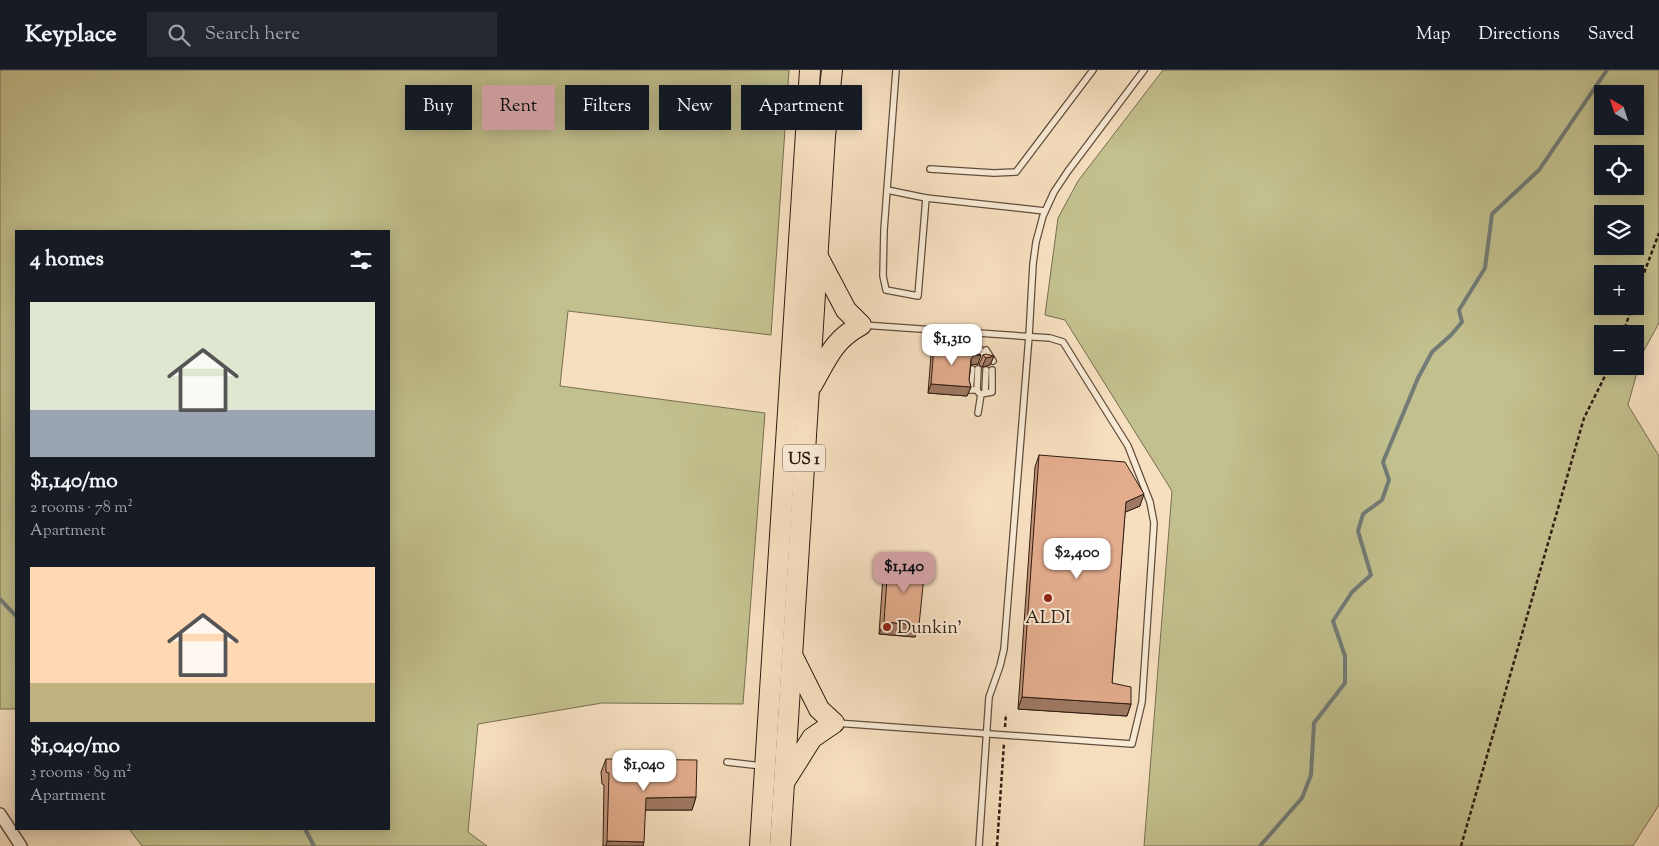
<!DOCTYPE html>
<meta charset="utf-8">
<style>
:root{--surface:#171b24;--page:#242831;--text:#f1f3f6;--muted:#9ea1a6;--line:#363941;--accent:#c59692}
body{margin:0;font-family:"Sorts Mill Goudy",serif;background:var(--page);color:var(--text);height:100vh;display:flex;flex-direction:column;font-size:19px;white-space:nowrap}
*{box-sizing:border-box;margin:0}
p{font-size:16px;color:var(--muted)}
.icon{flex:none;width:28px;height:28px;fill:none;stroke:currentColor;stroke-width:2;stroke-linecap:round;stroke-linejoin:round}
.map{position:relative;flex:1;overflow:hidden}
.panel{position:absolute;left:15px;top:160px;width:375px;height:600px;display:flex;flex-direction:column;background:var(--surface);border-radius:0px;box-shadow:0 2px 12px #0003}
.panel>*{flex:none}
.guide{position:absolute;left:405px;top:15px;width:475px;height:45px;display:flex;gap:10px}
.needle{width:32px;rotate:321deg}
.buttons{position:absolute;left:1594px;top:15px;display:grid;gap:10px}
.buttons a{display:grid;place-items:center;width:50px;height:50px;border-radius:0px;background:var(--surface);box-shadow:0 2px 12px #0003;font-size:25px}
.price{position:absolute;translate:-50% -42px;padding:0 11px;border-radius:10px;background:#fff;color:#222;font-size:16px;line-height:32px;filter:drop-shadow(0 1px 2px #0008)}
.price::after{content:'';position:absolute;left:50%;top:30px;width:15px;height:11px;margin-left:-8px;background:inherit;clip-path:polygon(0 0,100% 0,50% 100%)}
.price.current{background:var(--accent);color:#111}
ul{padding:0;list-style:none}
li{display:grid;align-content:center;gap:10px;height:265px;padding:0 15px}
li span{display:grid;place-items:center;height:155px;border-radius:0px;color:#555}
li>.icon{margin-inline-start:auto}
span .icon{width:90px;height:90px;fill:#fffc;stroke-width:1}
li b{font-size:21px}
h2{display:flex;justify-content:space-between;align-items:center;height:60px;padding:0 15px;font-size:21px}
.pill{padding:0 18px;border-radius:0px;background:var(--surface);box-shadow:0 2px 12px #0003;font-size:18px;line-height:45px}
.pill.current{background:var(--accent);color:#111}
header{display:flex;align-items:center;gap:30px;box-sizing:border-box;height:70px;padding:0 25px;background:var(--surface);border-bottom:1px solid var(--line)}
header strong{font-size:24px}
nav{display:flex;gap:28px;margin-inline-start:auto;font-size:18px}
.search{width:350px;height:45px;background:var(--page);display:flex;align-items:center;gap:12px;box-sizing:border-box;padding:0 18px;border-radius:0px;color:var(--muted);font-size:19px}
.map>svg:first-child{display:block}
</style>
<header>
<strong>Keyplace</strong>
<div class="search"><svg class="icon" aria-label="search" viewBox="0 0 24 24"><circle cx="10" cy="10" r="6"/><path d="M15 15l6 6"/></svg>Search here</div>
<nav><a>Map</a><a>Directions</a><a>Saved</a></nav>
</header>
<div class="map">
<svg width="1659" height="776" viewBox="0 0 1659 776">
<rect width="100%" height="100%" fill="#f6dfbf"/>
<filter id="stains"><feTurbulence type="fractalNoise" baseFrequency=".004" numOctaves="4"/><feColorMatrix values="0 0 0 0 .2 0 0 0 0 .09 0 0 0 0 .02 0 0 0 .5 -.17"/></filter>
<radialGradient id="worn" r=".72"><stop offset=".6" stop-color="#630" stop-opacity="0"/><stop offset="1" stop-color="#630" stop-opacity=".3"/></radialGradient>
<g fill="#c2c08e" stroke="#786e4f" fill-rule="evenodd">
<path d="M0 0H789L771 265 568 241 560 316 765 343 743 634 602 633 478 654 468 762 487 776H142L129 759H389V161H16V639H0Z"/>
<path d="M1163 0H1659V253L1642 284 1628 335 1659 386V735L1633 776H1144L1172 421 1065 250 1045 245 1058 148 1078 111ZM1602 24H1635V56H1602ZM1602 84H1635V116H1602ZM1602 144H1635V176H1602ZM1602 204H1635V236H1602ZM1602 264H1635V296H1602Z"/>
</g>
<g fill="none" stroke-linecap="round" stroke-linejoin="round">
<g stroke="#727b76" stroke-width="4">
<path d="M0 529 16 546"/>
<path d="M305 759 314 776"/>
<path d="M1260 776 1302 728 1311 705 1314 653 1345 613V586L1333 551 1352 522 1371 505 1358 461 1363 444 1382 430 1389 410 1383 392 1418 308 1432 282 1451 265 1462 252 1459 240 1485 198 1492 144 1539 100 1607 0"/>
</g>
<g stroke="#614d3c" stroke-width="8">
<g id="lane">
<path d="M896 0 884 160 883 206 886 220 918 226 926 128"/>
<path d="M930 99 994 103 1016 102 1093 0"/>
<path d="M887 120 926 128 1045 141"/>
<path d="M973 279 979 290"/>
<path d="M980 279 986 290"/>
<path d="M986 280 993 291"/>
<path d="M972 299 970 320H977"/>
<path d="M978 299 977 320 979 323"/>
<path d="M985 323 986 300"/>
<path d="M978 343 981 324 992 322V300"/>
<path d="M836 653 1132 674 1142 632 1154 453 1150 432 1128 376 1063 272 1050 268 863 255"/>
<path d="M727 692 762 696"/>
<path d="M979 776 989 627 1000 596 1004 579 1029 266 1033 194 1036 172 1043 146 1054 122 1068 101 1144 0"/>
</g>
</g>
<g stroke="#614d3c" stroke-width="14">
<path id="street" d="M0 744 21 776"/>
</g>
<g stroke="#2f1c10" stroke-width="22">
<g id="highway">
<path d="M812 315C827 289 833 270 861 255L846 240 818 187"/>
<path d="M785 711 812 668 834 653 819 639 793 587"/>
<path d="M760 776 810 0"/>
<path d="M780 776 825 66 832 0"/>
</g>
</g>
<g stroke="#2f1c10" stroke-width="2.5" stroke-dasharray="4 2.5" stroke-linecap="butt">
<path d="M1635 227 1659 163"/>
<path d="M1623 264 1632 236"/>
<path d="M1005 657 1006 644"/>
<path d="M997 776 1004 673"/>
<path d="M1461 776 1584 348 1610 296"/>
</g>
<use href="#lane" stroke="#f9ead5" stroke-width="5.5"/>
<use href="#street" stroke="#f9ead5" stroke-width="11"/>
<use href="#highway" stroke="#f6dfbf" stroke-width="20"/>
</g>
<g fill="#c39479" stroke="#2f1c10">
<path d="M934 276 978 294 971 295 969 310 971 317 967 326 928 323 931 285Z"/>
<path d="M983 285 994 286 990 295 982 297 979 295Z"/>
<path d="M1039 385 1140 436 1125 442 1112 613 1131 634 1127 646 1018 639 1035 397Z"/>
<path d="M888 494 919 555 915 567 879 564 883 506Z"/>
<path d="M606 689 696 727 692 740H645L643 776H603L604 715 602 714 601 702Z"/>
</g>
<g fill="#9f7863" stroke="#2f1c10">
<path d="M974 285H981L978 294 971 295V289Z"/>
<path d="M994 286 990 295 982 297 986 288Z"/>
<path d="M931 314 971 317 967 326 928 323Z"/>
<path d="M1144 424 1140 436 1121 444 1126 432Z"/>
<path d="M884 552 919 555 915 567 879 564Z"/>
<path d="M1022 627 1131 634 1127 646 1018 639Z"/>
<path d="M696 727 692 740H641L646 728Z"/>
<path d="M607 771 644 772 643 776H606Z"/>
</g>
<g fill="#e3ac8d" stroke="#2f1c10">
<path d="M934 276 971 279 974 284 981 285H974L971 289 969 310 971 317 931 314Z"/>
<path d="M986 284 994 286 986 288 983 285Z"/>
<path d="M1039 385 1125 392 1144 424 1126 432 1112 613 1131 617V634L1022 627Z"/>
<path d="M888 494 925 496 919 555 884 552Z"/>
<path d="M606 689 697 690 696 727 646 728 644 772 607 771 609 703 606 702Z"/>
</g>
<g fill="#8f2418" stroke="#f9ead5" stroke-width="2">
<circle cx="1048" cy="528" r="5"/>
<circle cx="887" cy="557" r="5"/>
</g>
<g text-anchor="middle" stroke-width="4" stroke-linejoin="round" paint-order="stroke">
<rect fill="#f9ead5" stroke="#6c5a4b" stroke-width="1" x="783" y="374.5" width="42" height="27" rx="4"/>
<g font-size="16" font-weight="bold" fill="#2f1c10">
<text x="804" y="394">US 1</text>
</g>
<g font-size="18" fill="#2f1c10" stroke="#f9ead5">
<text x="1048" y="553">ALDI</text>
<text x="897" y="563" text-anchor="start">Dunkin'</text>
</g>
</g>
<rect width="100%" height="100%" filter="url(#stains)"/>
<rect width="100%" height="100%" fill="url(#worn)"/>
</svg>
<div class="buttons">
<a><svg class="needle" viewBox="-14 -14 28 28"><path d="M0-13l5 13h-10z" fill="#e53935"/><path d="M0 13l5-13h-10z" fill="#9ea1a6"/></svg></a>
<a><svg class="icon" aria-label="locate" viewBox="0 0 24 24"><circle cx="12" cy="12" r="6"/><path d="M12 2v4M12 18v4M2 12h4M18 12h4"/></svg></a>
<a><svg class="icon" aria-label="layers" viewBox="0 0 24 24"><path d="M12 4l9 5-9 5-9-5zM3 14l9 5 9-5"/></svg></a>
<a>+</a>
<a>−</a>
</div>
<b class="price" style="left:952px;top:296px">$1,310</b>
<b class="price" style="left:1077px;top:510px">$2,400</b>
<b class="price current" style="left:904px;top:524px">$1,140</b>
<b class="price" style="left:644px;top:722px">$1,040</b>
<div class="guide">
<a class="pill">Buy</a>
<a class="pill current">Rent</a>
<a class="pill">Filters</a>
<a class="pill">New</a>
<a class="pill">Apartment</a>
</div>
<section class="panel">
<h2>4 homes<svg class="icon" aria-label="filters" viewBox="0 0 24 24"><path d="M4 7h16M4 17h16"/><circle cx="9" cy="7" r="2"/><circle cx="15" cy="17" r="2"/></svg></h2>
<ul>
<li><span style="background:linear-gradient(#dfe7d0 70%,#9aa5b1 0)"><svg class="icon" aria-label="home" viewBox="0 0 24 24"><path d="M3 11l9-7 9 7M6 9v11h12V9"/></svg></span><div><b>$1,140/mo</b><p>2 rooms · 78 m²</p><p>Apartment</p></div></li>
<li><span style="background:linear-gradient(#ffd9b3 75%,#c2b280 0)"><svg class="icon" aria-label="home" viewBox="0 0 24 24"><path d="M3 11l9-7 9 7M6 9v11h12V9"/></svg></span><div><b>$1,040/mo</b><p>3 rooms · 89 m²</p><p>Apartment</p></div></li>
</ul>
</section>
</div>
